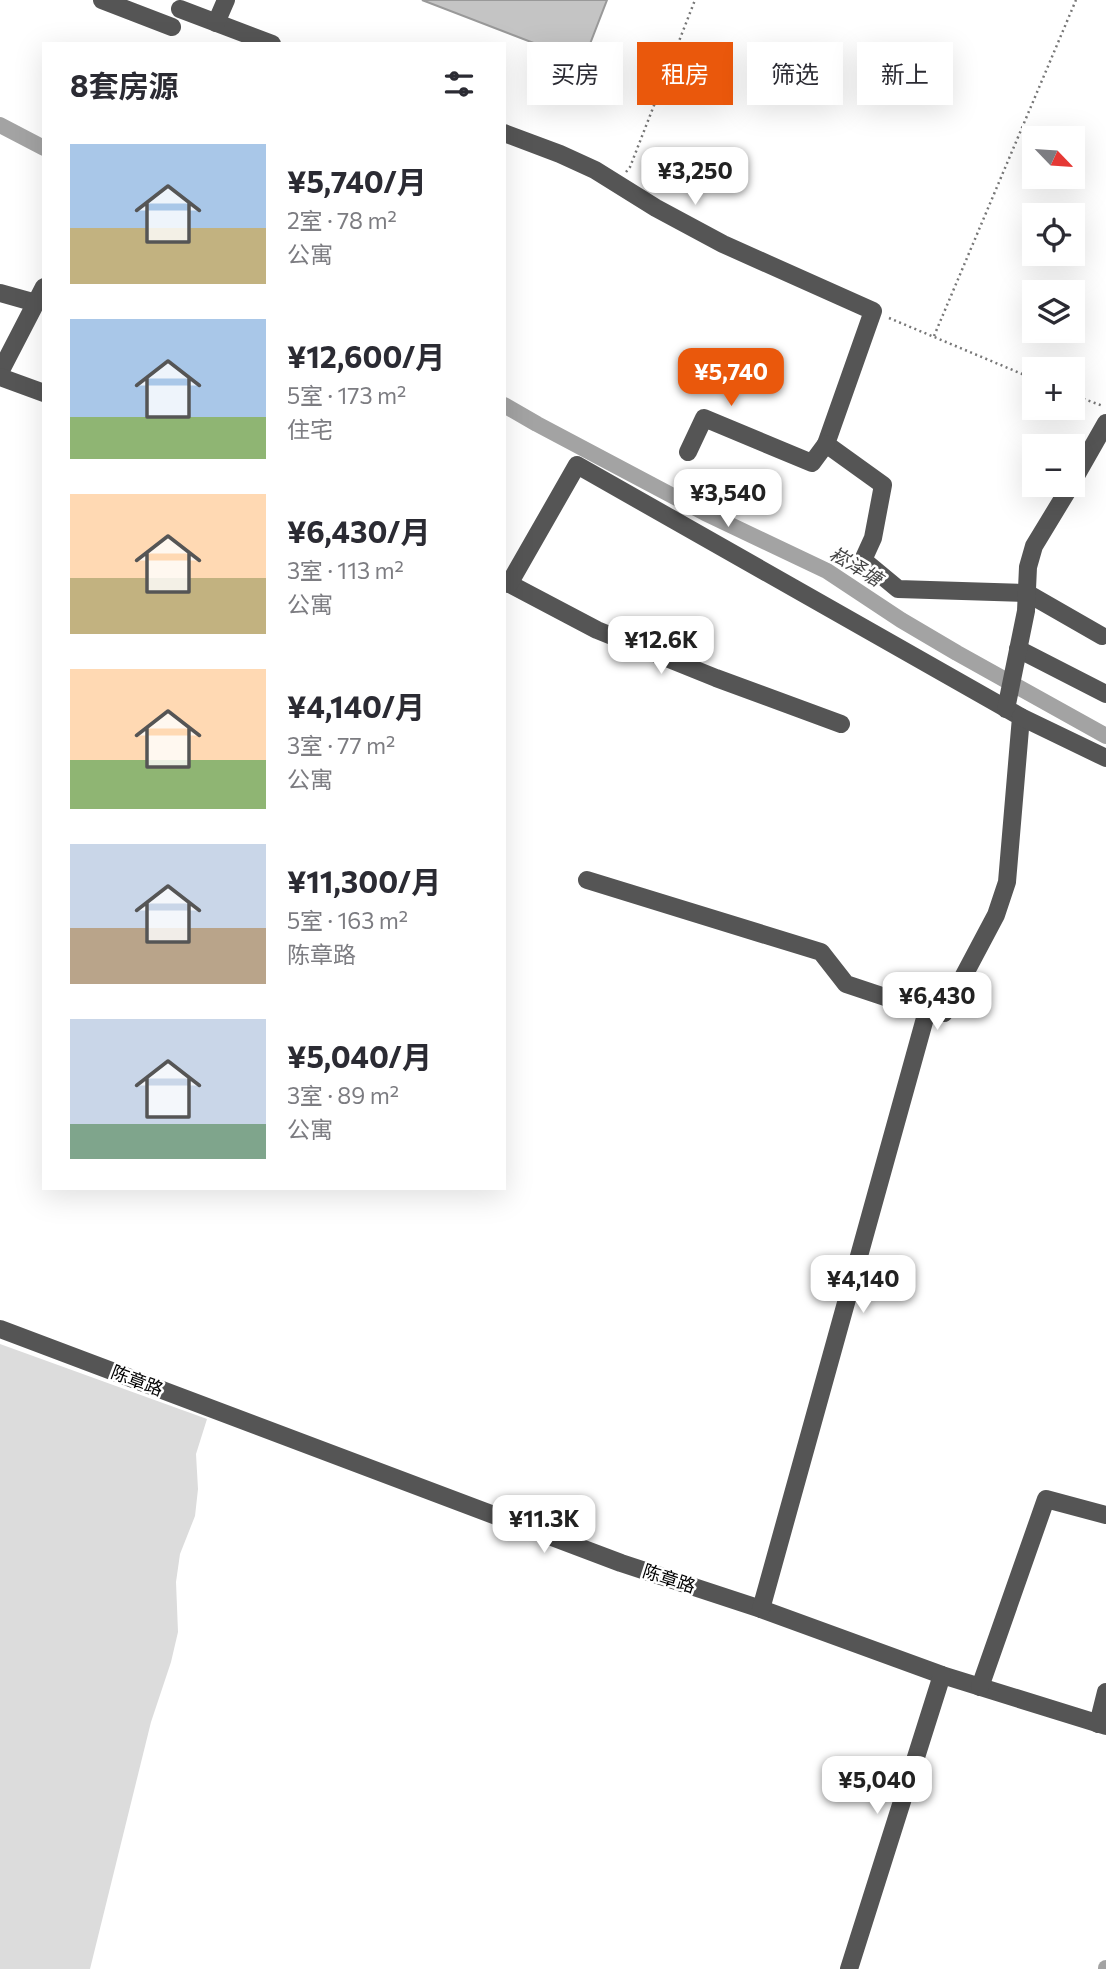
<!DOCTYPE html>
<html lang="zh">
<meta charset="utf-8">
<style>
:root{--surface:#fff;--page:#f2f2f3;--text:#2b2b33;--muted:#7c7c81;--accent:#ea580c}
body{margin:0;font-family:Commissioner,"Noto Sans SC",sans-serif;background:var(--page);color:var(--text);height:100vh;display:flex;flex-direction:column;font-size:26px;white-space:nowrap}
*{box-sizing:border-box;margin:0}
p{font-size:23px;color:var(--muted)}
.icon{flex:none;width:38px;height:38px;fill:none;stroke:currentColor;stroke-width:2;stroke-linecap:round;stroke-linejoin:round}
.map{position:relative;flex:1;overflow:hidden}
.details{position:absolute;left:42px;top:42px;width:464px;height:1148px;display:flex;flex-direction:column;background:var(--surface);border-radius:0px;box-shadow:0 7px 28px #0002}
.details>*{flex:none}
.top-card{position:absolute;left:527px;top:42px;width:474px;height:63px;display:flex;gap:14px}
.needle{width:46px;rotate:115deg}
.buttons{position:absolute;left:1022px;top:126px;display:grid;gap:14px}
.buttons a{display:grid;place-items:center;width:63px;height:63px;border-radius:0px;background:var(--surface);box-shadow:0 7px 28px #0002;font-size:35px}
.price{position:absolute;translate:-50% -60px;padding:0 16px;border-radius:14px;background:#fff;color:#222;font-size:23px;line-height:46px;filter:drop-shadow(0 2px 4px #0008)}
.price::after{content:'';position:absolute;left:50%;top:42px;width:21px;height:16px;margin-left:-10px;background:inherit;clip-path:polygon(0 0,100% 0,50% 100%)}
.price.on{background:var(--accent);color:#fff}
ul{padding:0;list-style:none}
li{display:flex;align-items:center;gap:21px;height:175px;padding:0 28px}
li span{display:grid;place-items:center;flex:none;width:196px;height:140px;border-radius:0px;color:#555}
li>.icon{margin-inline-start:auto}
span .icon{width:84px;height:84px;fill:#fffc;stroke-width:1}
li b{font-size:30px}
h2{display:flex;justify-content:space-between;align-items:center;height:84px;padding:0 28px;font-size:30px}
.pill{padding:0 24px;border-radius:0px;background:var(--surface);box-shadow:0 7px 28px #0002;font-size:24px;line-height:63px}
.pill.on{background:var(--accent);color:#fff}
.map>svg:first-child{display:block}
</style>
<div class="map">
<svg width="1106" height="1969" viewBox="0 0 1106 1969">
<rect width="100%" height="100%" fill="#fff"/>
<path fill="#dcdcdc" d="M0 1344 207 1419 196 1454 198 1489 195 1516 180 1554 176 1582 178 1632 171 1662 151 1722 90 1969H0Z"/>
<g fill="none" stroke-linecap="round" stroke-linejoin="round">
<g stroke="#a3a3a3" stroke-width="16">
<path d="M0 125 44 148"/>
<path d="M504 405 537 424 705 513 827 571 901 620 957 653 1106 736"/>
<path d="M1106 1969V1968"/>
</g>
</g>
<path fill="#c4c4c4" stroke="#999" stroke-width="2" d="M422 0H607L583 62Z"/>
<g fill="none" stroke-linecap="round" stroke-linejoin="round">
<g stroke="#777" stroke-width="2.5" stroke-dasharray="2 3.5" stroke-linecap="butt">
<path d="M626 172 630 167 695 0"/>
<path d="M889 318 1034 379"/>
<path d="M934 336 1076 0"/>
<path d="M1073 395 1103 406"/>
</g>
<g stroke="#555" stroke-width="18">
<path d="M102 0 172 27"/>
<path d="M180 9 272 44"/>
<path d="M216 23 226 0"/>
<path d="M504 133 560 154 595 170 656 208 723 244 873 311 826 444 883 485 873 538 863 560 898 589 1027 593 1102 636"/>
<path d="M0 293 36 303"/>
<path d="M0 372 44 287"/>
<path d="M0 377 44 393"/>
<path d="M688 452 704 418 812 463 826 444"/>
<path d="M1073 481 1106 423"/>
<path d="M504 581 597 630 716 678 841 724"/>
<path d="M509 584 577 465 1021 717 1007 882 996 915 944 1013 927 1011 846 984 821 952 587 880"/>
<path d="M1018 649 1106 694"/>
<path d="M1006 709 1026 611 1028 567 1034 546 1071 485"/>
<path d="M1021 717 1106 758"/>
<path d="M0 1329 621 1563 761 1609 942 1675 1106 1726"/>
<path d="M761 1609 927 1011"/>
<path d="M980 1687 1046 1499 1106 1515"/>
<path d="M1098 1724 1106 1692"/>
<path d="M849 1969 942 1675"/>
</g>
</g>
<g text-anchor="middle" stroke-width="5" stroke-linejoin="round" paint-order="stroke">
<g font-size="18" fill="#000" stroke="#fff">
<text transform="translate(137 1381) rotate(21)" y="6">陈章路</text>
<text transform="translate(669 1579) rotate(18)" y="6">陈章路</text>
</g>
<g font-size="19" font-style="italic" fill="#444" stroke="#fff">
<text transform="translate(856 566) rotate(31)" y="7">崧泽塘</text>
</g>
</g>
</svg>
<div class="buttons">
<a><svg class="needle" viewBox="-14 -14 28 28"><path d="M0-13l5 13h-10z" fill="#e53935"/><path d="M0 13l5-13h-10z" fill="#7c7c81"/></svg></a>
<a><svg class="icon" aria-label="locate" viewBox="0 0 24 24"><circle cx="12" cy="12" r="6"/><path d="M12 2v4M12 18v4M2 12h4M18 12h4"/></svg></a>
<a><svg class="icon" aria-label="layers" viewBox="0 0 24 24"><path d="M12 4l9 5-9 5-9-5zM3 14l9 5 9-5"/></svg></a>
<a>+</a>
<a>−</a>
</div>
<b class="price" style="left:695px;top:207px">¥3,250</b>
<b class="price on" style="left:731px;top:408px">¥5,740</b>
<b class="price" style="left:728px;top:529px">¥3,540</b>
<b class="price" style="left:661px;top:676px">¥12.6K</b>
<b class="price" style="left:937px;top:1032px">¥6,430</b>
<b class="price" style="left:863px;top:1315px">¥4,140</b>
<b class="price" style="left:544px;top:1555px">¥11.3K</b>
<b class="price" style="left:877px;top:1816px">¥5,040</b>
<div class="top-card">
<a class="pill">买房</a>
<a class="pill on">租房</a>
<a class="pill">筛选</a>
<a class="pill">新上</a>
</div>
<section class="details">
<h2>8套房源<svg class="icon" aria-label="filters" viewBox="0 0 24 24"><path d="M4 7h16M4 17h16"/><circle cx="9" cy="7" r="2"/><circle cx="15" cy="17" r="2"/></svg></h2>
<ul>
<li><span style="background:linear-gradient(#a9c7e8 60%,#c2b280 0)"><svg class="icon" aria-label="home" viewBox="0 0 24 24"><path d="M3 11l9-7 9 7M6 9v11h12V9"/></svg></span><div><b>¥5,740/月</b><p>2室 · 78 m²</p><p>公寓</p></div></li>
<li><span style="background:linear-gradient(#a9c7e8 70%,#8fb573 0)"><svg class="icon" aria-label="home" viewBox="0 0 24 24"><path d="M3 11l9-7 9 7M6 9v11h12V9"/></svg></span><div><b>¥12,600/月</b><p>5室 · 173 m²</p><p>住宅</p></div></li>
<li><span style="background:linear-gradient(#ffd9b3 60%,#c2b280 0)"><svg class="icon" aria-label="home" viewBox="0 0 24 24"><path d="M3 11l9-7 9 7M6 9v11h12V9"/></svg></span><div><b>¥6,430/月</b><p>3室 · 113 m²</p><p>公寓</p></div></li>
<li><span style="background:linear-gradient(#ffd9b3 65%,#8fb573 0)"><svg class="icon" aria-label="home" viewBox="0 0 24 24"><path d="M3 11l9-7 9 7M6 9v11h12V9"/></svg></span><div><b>¥4,140/月</b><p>3室 · 77 m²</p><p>公寓</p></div></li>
<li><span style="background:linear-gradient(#c9d6e8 60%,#b9a48a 0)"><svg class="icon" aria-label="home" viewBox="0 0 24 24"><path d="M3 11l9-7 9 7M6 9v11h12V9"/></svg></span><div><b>¥11,300/月</b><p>5室 · 163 m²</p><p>陈章路</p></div></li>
<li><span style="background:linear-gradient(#c9d6e8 75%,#7fa58c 0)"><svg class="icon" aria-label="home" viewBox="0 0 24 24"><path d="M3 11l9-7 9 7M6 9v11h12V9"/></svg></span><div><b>¥5,040/月</b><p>3室 · 89 m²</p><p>公寓</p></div></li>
</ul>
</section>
</div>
